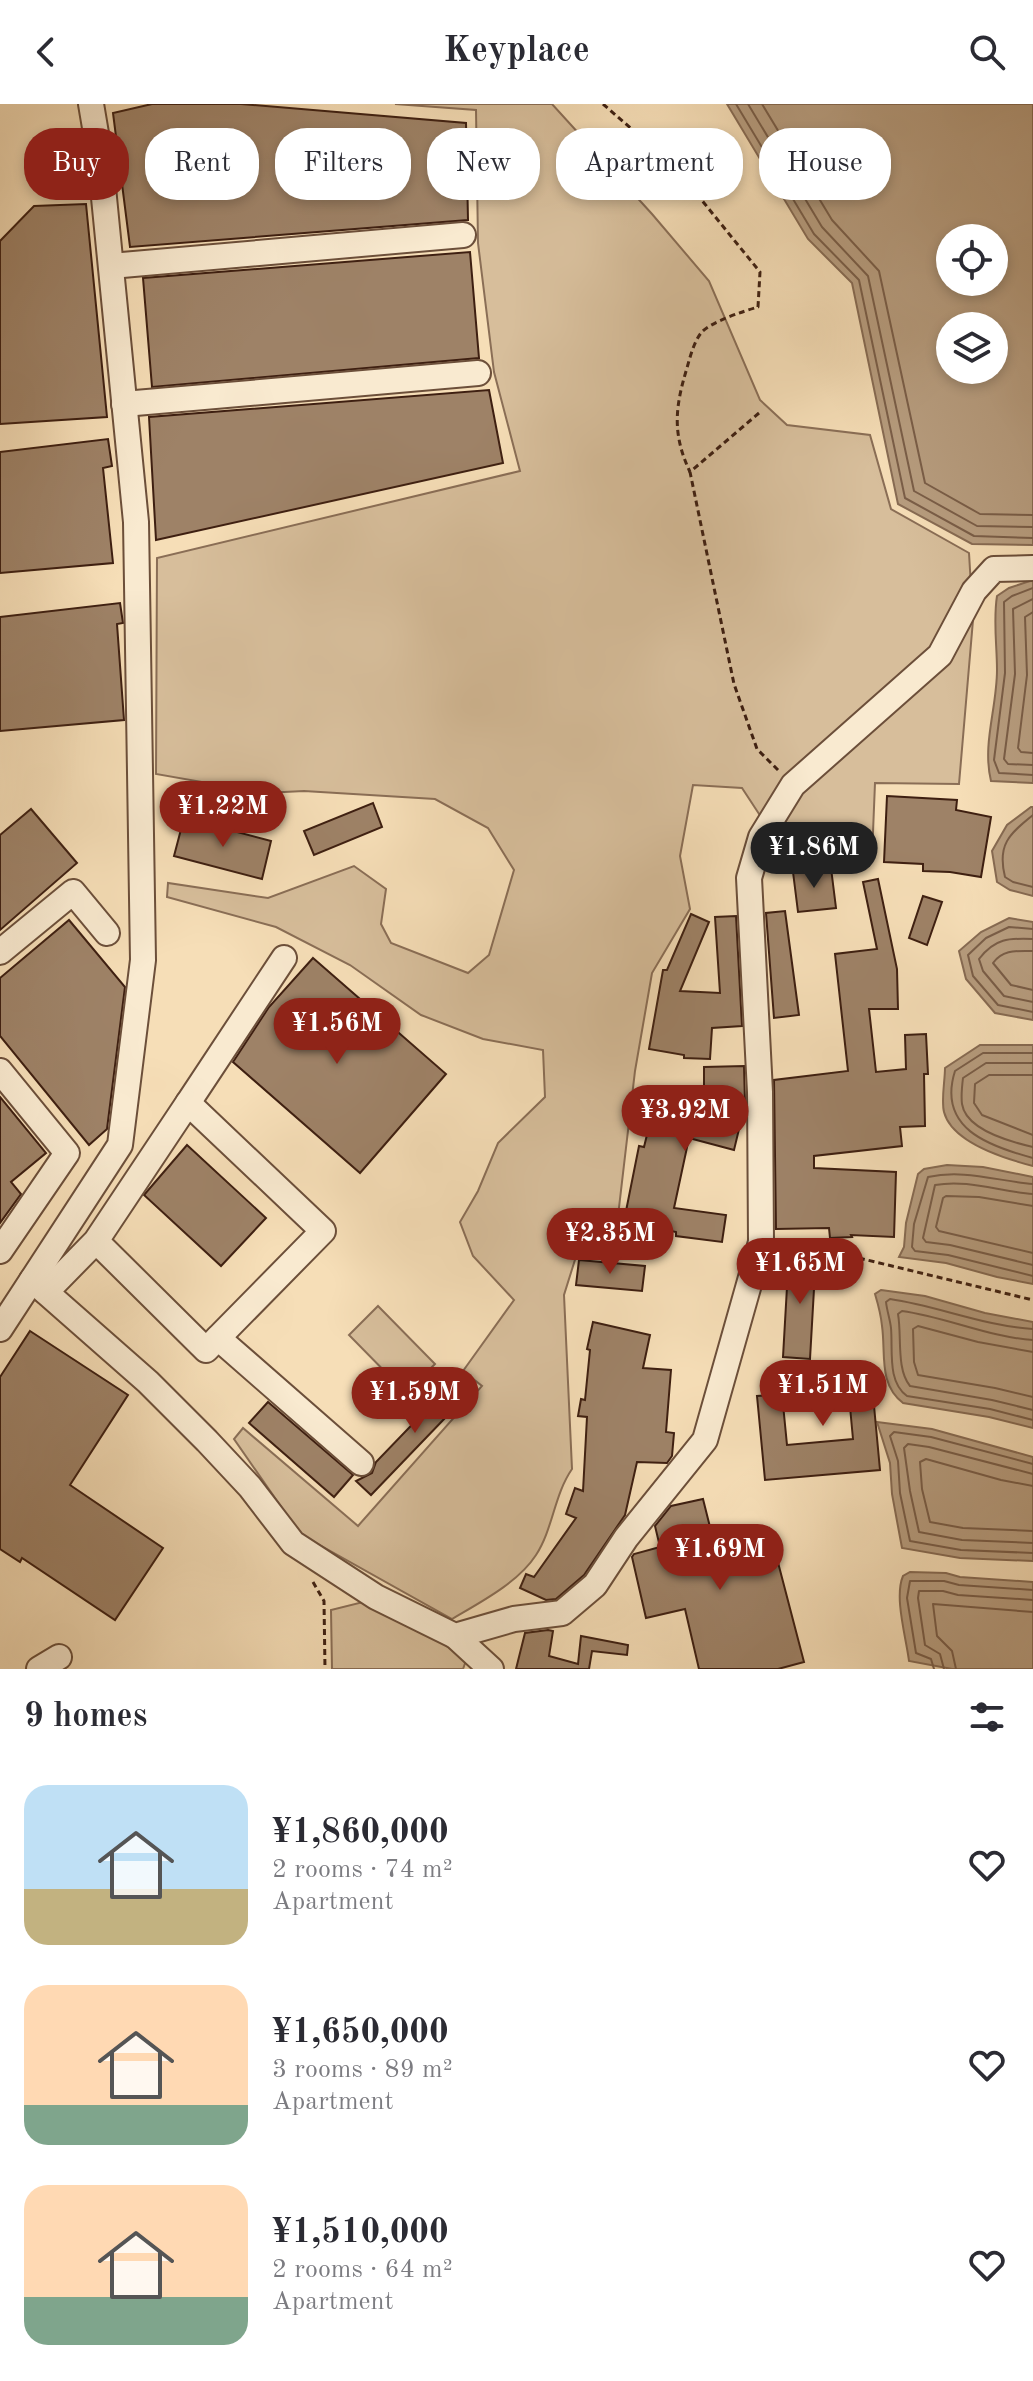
<!DOCTYPE html>
<meta charset="utf-8">
<style>
:root{--surface:#fff;--page:#f7f7f7;--text:#2b2b33;--muted:#7c7c81;--accent:#8f2418}
body{margin:0;font-family:"Old Standard TT",serif;background:var(--page);color:var(--text);height:100vh;display:flex;flex-direction:column;font-size:30px;white-space:nowrap}
*{box-sizing:border-box;margin:0}
p{font-size:26px;color:var(--muted)}
.icon{flex:none;width:44px;height:44px;fill:none;stroke:currentColor;stroke-width:2;stroke-linecap:round;stroke-linejoin:round}
.map{position:relative;height:1565px;overflow:hidden}
.sheet{display:flex;flex-direction:column;background:var(--surface);flex:1}
.sheet>*{flex:none}
.hud{position:absolute;left:24px;top:24px;width:986px;height:72px;display:flex;gap:16px}
.controls{position:absolute;left:936px;top:120px;display:grid;gap:16px}
.controls a{display:grid;place-items:center;width:72px;height:72px;border-radius:50%;background:var(--surface);box-shadow:0 4px 12px #0003;font-size:40px}
.price{position:absolute;translate:-50% -68px;padding:0 18px;border-radius:28px;background:var(--accent);color:#fff;font-size:26px;line-height:52px;filter:drop-shadow(0 2px 4px #0008)}
.price::after{content:'';position:absolute;left:50%;top:48px;width:24px;height:18px;margin-left:-12px;background:inherit;clip-path:polygon(0 0,100% 0,50% 100%)}
.price.active{background:#222;color:#fff}
ul{padding:0;list-style:none}
li{display:flex;align-items:center;gap:24px;height:200px;padding:0 24px}
li span{display:grid;place-items:center;flex:none;width:224px;height:160px;border-radius:24px;color:#555}
li>.icon{margin-inline-start:auto}
span .icon{width:96px;height:96px;fill:#fffc;stroke-width:1}
li b{font-size:34px}
h2{display:flex;justify-content:space-between;align-items:center;height:96px;padding:0 24px;font-size:34px}
.tag{padding:0 28px;border-radius:32px;background:var(--surface);box-shadow:0 4px 12px #0003;font-size:28px;line-height:72px}
.tag.active{background:var(--accent);color:#fff}
header{display:flex;justify-content:space-between;align-items:center;height:104px;padding:0 24px;background:var(--surface);font-size:36px;font-weight:700}
.map>svg:first-child{display:block}
</style>
<header><svg class="icon" aria-label="back" viewBox="0 0 24 24"><path d="M15 5l-7 7 7 7"/></svg>Keyplace<svg class="icon" aria-label="search" viewBox="0 0 24 24"><circle cx="10" cy="10" r="6"/><path d="M15 15l6 6"/></svg></header>
<div class="map">
<svg width="1033" height="1565" viewBox="0 0 1033 1565">
<rect width="100%" height="100%" fill="#f6deb7"/>
<filter id="stains"><feTurbulence type="fractalNoise" baseFrequency=".0025" numOctaves="4"/><feColorMatrix values="0 0 0 0 .2 0 0 0 0 .09 0 0 0 0 .02 0 0 0 .5 -.17"/></filter>
<radialGradient id="worn" r=".72"><stop offset=".6" stop-color="#630" stop-opacity="0"/><stop offset="1" stop-color="#630" stop-opacity=".3"/></radialGradient>
<g fill="#d7be9b" stroke="#8a6e56" stroke-width="2">
<path d="M395 0H552L652 110 709 177 760 296 787 321 870 331 891 405 969 449 973 516 959 680 875 679 872 753 786 751 742 684 693 681 680 752 690 805 652 869 635 967 618 1112 588 1114 564 1191 572 1365C554 1391 553 1425 536 1451 518 1479 479 1499 452 1515L300 1430 234 1335 243 1324 358 1422 482 1282 463 1267 514 1196 473 1152 460 1118 478 1087 498 1039 545 993 543 946 483 935 421 911 350 861 276 823 167 793 168 779 268 794 354 762 386 785 381 820 391 839 468 869 489 851 514 766 488 724 435 695 304 687 264 689 156 670 157 454 520 367 494 268 478 139 476 6Z"/>
<path d="M378 1202 435 1260 406 1289 349 1231Z"/>
<path d="M363 1498 468 1551 463 1565H332L331 1506Z"/>
</g>
<g fill="#b79d7f" stroke="#876b53" stroke-width="2" fill-rule="evenodd">
<path d="M727 0H1033V441L972 440 898 400 852 179 808 135ZM950 134H994V178H950ZM950 222H994V266H950Z"/>
<path d="M1033 476V679L991 677C982 640 997 604 997 566 997 541 993 517 997 492L1009 484Z"/>
<path d="M1031 703H1033V792L1010 786 997 778 992 747 1007 721Z"/>
<path d="M1009 814 1033 818V916L995 909 966 875 959 847 981 828Z"/>
<path d="M980 941H1033V1062C1006 1055 952 1039 944 1008 941 996 945 977 945 964Z"/>
<path d="M947 1061 983 1063 1033 1073V1180L997 1173 946 1159 899 1153 904 1143 906 1119 918 1070 924 1065Z"/>
<path d="M881 1186 925 1192 985 1209 1033 1218V1324L989 1313 903 1299C878 1280 886 1249 882 1222 881 1211 878 1200 875 1190Z"/>
<path d="M877 1318 932 1325 1033 1353V1457L960 1454 902 1444 892 1390 890 1359Z"/>
<path d="M910 1468 946 1469 960 1473 1033 1478V1565H952L909 1557C906 1533 894 1493 903 1472Z"/>
</g>
<g fill="none" stroke-linecap="round" stroke-linejoin="round">
<g stroke="#7a5e48" stroke-width="2">
<path d="M736 0 814 130 859 176 905 394 974 432 1033 434"/>
<path d="M748 0 822 123 868 172 914 387 977 422 1033 423"/>
<path d="M762 0 832 116 879 167 925 379 980 410 1033 411"/>
<path d="M1033 484 1012 492 1004 498 1005 569 994 656 999 669 1033 671"/>
<path d="M1033 495 1013 505 1015 570 1004 655 1008 660 1033 661"/>
<path d="M1033 508 1025 513 1027 571 1018 644 1021 648 1033 649"/>
<path d="M1033 711C1009 730 997 741 1005 773L1013 778 1033 783"/>
<path d="M1033 825 1009 823 986 834 968 851 973 872 998 901 1033 908"/>
<path d="M1033 835C1009 834 995 834 979 855L983 867 1004 892 1033 898"/>
<path d="M1033 847C1017 847 1003 845 993 859L1011 881 1033 886"/>
<path d="M1033 949H983L955 967C937 1024 988 1042 1033 1054"/>
<path d="M1033 959H986L963 974C962 982 961 992 962 1000 966 1026 1011 1038 1033 1043"/>
<path d="M1033 971H989L975 980 974 999 982 1011 1033 1031"/>
<path d="M1033 1080C997 1077 964 1065 928 1073L914 1120 912 1143 915 1147 948 1151 1033 1172"/>
<path d="M1033 1090C1000 1088 969 1075 935 1081L923 1134 926 1138 950 1141 1033 1161"/>
<path d="M1033 1102 979 1093 946 1092 943 1094 936 1123 939 1127 1033 1149"/>
<path d="M1033 1225C984 1222 938 1202 890 1195L886 1198C887 1207 890 1215 891 1224 893 1246 887 1278 907 1292L990 1305 1033 1316"/>
<path d="M1033 1236C988 1233 946 1213 902 1207L898 1210C902 1232 896 1265 910 1282L992 1296 1033 1306"/>
<path d="M1033 1248 978 1238 918 1222 913 1225 914 1258 918 1271 995 1284 1033 1293"/>
<path d="M1033 1360 931 1333 894 1328 890 1332 898 1357 900 1389 910 1437 961 1446 1033 1449"/>
<path d="M1033 1370 929 1343 908 1340 904 1344 910 1387 919 1428 962 1436 1033 1439"/>
<path d="M1033 1382 1001 1376 926 1355 920 1358 922 1385 930 1418 963 1424 1033 1427"/>
<path d="M934 1565 931 1555 916 1549 907 1494 910 1477H944L959 1481 1033 1486"/>
<path d="M944 1565 940 1550 925 1541 918 1494 919 1487H943L958 1491 1033 1496"/>
<path d="M956 1565 952 1547 937 1532 933 1500 1033 1508"/>
</g>
</g>
<g fill="#9e8267" stroke="#3e1f11" stroke-width="2">
<path d="M152 0H241L466 19 468 116 130 143 113 9Z"/>
<path d="M86 100 107 313 0 320V137L34 102Z"/>
<path d="M470 148 479 254 152 283 143 174Z"/>
<path d="M489 286 503 359 156 436 149 313Z"/>
<path d="M108 335 112 362 103 364 113 459 0 469V348Z"/>
<path d="M120 499 123 519 117 520 124 616 0 627V513Z"/>
<path d="M887 692 957 696 956 706 991 713 981 773 950 768 923 767V760L884 758Z"/>
<path d="M373 699 382 723 314 751 304 727Z"/>
<path d="M31 705 77 759 0 826V731Z"/>
<path d="M184 714 271 737 262 775 174 752Z"/>
<path d="M831 764 836 804 798 808 793 768Z"/>
<path d="M878 775 897 865 898 905H869L876 968 906 965 905 931 926 930 928 970H924L925 1022 900 1023 902 1042 814 1052V1064L896 1068 894 1133 851 1131 852 1133 830 1134 829 1124 776 1125 774 976 848 967 835 850 877 845 863 778Z"/>
<path d="M923 792 942 798 927 841 909 834Z"/>
<path d="M785 807 799 911 774 914 766 809Z"/>
<path d="M691 810 709 818 680 887 720 889 715 813 736 812 742 922 712 924 710 955 684 954V951L649 945 663 866H667Z"/>
<path d="M69 816 125 883 107 1025 89 1041 0 932V874Z"/>
<path d="M313 854 446 970 360 1069 233 958 269 903Z"/>
<path d="M744 962 745 1000 734 1046 689 1034 674 1104 726 1111 722 1138 676 1132V1128L624 1117 639 1042 644 1043 658 986 704 998V963Z"/>
<path d="M0 993 46 1049 11 1078 21 1090 0 1119Z"/>
<path d="M187 1041 266 1114 221 1162 144 1091Z"/>
<path d="M789 1148 816 1150 810 1255 783 1253Z"/>
<path d="M579 1156 645 1162 642 1187 576 1181Z"/>
<path d="M593 1218 650 1231 643 1264 671 1266 666 1328 674 1329 672 1352 667 1359 637 1358 625 1411 584 1471 556 1495 546 1496 520 1484 526 1470 534 1473 576 1414 566 1410 575 1384 583 1387 587 1313 578 1312 581 1295 585 1296 590 1246 587 1245Z"/>
<path d="M30 1227 128 1291 70 1381 163 1444 115 1516 22 1454 20 1458 0 1445V1273Z"/>
<path d="M870 1259 880 1366 765 1376 757 1292 782 1290 787 1341 853 1335 849 1292 804 1296 802 1265Z"/>
<path d="M458 1273 472 1286 371 1391 356 1377 372 1369 376 1358Z"/>
<path d="M268 1298 353 1371 334 1393 249 1319Z"/>
<path d="M703 1395 714 1439 769 1424 804 1558 778 1565H699L685 1505 646 1514 632 1453 634 1450 660 1443 655 1422 671 1402Z"/>
<path d="M548 1526 553 1527 549 1552 578 1560 581 1532 628 1541 627 1551 592 1547 589 1565H516L525 1529Z"/>
</g>
<g fill="none" stroke-linecap="round" stroke-linejoin="round">
<g stroke="#6c4f3a" stroke-width="28">
<g id="minor">
<path d="M111 162 463 131"/>
<path d="M124 300 478 269"/>
<path d="M0 848 73 788 107 829"/>
<path d="M0 967 67 1049 0 1147"/>
<path d="M188 999 284 854"/>
<path d="M32 1176 148 1278 207 1337 250 1383 293 1439 376 1493 455 1532 514 1515 562 1509 595 1481 626 1434 705 1336 761 1138 760 988 749 774 761 733 793 681 940 551 974 487 994 465 1033 464"/>
<path d="M46 1188 96 1137 206 1246 323 1127 188 999 96 1137"/>
<path d="M0 1225 120 1041 143 856 136 418 100 53 91 0"/>
<path d="M218 1234 361 1359"/>
<path d="M455 1532 491 1565"/>
<path d="M39 1565 59 1553"/>
</g>
</g>
<g stroke="#3e1f11" stroke-width="3" stroke-dasharray="6 4" stroke-linecap="butt">
<path d="M603 0 674 62 760 168 758 203C744 207 710 218 701 229 694 238 690 253 687 264 675 303 672 330 690 368"/>
<path d="M759 309 690 368 734 580 757 645 779 667"/>
<path d="M780 1141 838 1149 1033 1196"/>
<path d="M313 1478 324 1497 325 1565"/>
</g>
<use href="#minor" stroke="#f9ead0" stroke-width="24"/>
</g>
<rect width="100%" height="100%" filter="url(#stains)"/>
<rect width="100%" height="100%" fill="url(#worn)"/>
</svg>
<div class="controls">
<a><svg class="icon" aria-label="locate" viewBox="0 0 24 24"><circle cx="12" cy="12" r="6"/><path d="M12 2v4M12 18v4M2 12h4M18 12h4"/></svg></a>
<a><svg class="icon" aria-label="layers" viewBox="0 0 24 24"><path d="M12 4l9 5-9 5-9-5zM3 14l9 5 9-5"/></svg></a>
</div>
<b class="price" style="left:223px;top:745px">¥1.22M</b>
<b class="price active" style="left:814px;top:786px">¥1.86M</b>
<b class="price" style="left:337px;top:962px">¥1.56M</b>
<b class="price" style="left:685px;top:1049px">¥3.92M</b>
<b class="price" style="left:610px;top:1172px">¥2.35M</b>
<b class="price" style="left:800px;top:1202px">¥1.65M</b>
<b class="price" style="left:823px;top:1324px">¥1.51M</b>
<b class="price" style="left:415px;top:1331px">¥1.59M</b>
<b class="price" style="left:720px;top:1488px">¥1.69M</b>
<div class="hud">
<a class="tag active">Buy</a>
<a class="tag">Rent</a>
<a class="tag">Filters</a>
<a class="tag">New</a>
<a class="tag">Apartment</a>
<a class="tag">House</a>
</div>
</div>
<section class="sheet">
<h2>9 homes<svg class="icon" aria-label="filters" viewBox="0 0 24 24"><path d="M4 7h16M4 17h16"/><circle cx="9" cy="7" r="2"/><circle cx="15" cy="17" r="2"/></svg></h2>
<ul>
<li><span style="background:linear-gradient(#bfe0f5 65%,#c2b280 0)"><svg class="icon" aria-label="home" viewBox="0 0 24 24"><path d="M3 11l9-7 9 7M6 9v11h12V9"/></svg></span><div><b>¥1,860,000</b><p>2 rooms · 74 m²</p><p>Apartment</p></div><svg class="icon" aria-label="heart" viewBox="0 0 24 24"><path d="M12 20l-8-8c-3-5 5-10 8-4 3-6 11-1 8 4z"/></svg></li>
<li><span style="background:linear-gradient(#ffd9b3 75%,#7fa58c 0)"><svg class="icon" aria-label="home" viewBox="0 0 24 24"><path d="M3 11l9-7 9 7M6 9v11h12V9"/></svg></span><div><b>¥1,650,000</b><p>3 rooms · 89 m²</p><p>Apartment</p></div><svg class="icon" aria-label="heart" viewBox="0 0 24 24"><path d="M12 20l-8-8c-3-5 5-10 8-4 3-6 11-1 8 4z"/></svg></li>
<li><span style="background:linear-gradient(#ffd9b3 70%,#7fa58c 0)"><svg class="icon" aria-label="home" viewBox="0 0 24 24"><path d="M3 11l9-7 9 7M6 9v11h12V9"/></svg></span><div><b>¥1,510,000</b><p>2 rooms · 64 m²</p><p>Apartment</p></div><svg class="icon" aria-label="heart" viewBox="0 0 24 24"><path d="M12 20l-8-8c-3-5 5-10 8-4 3-6 11-1 8 4z"/></svg></li>
</ul>
</section>
